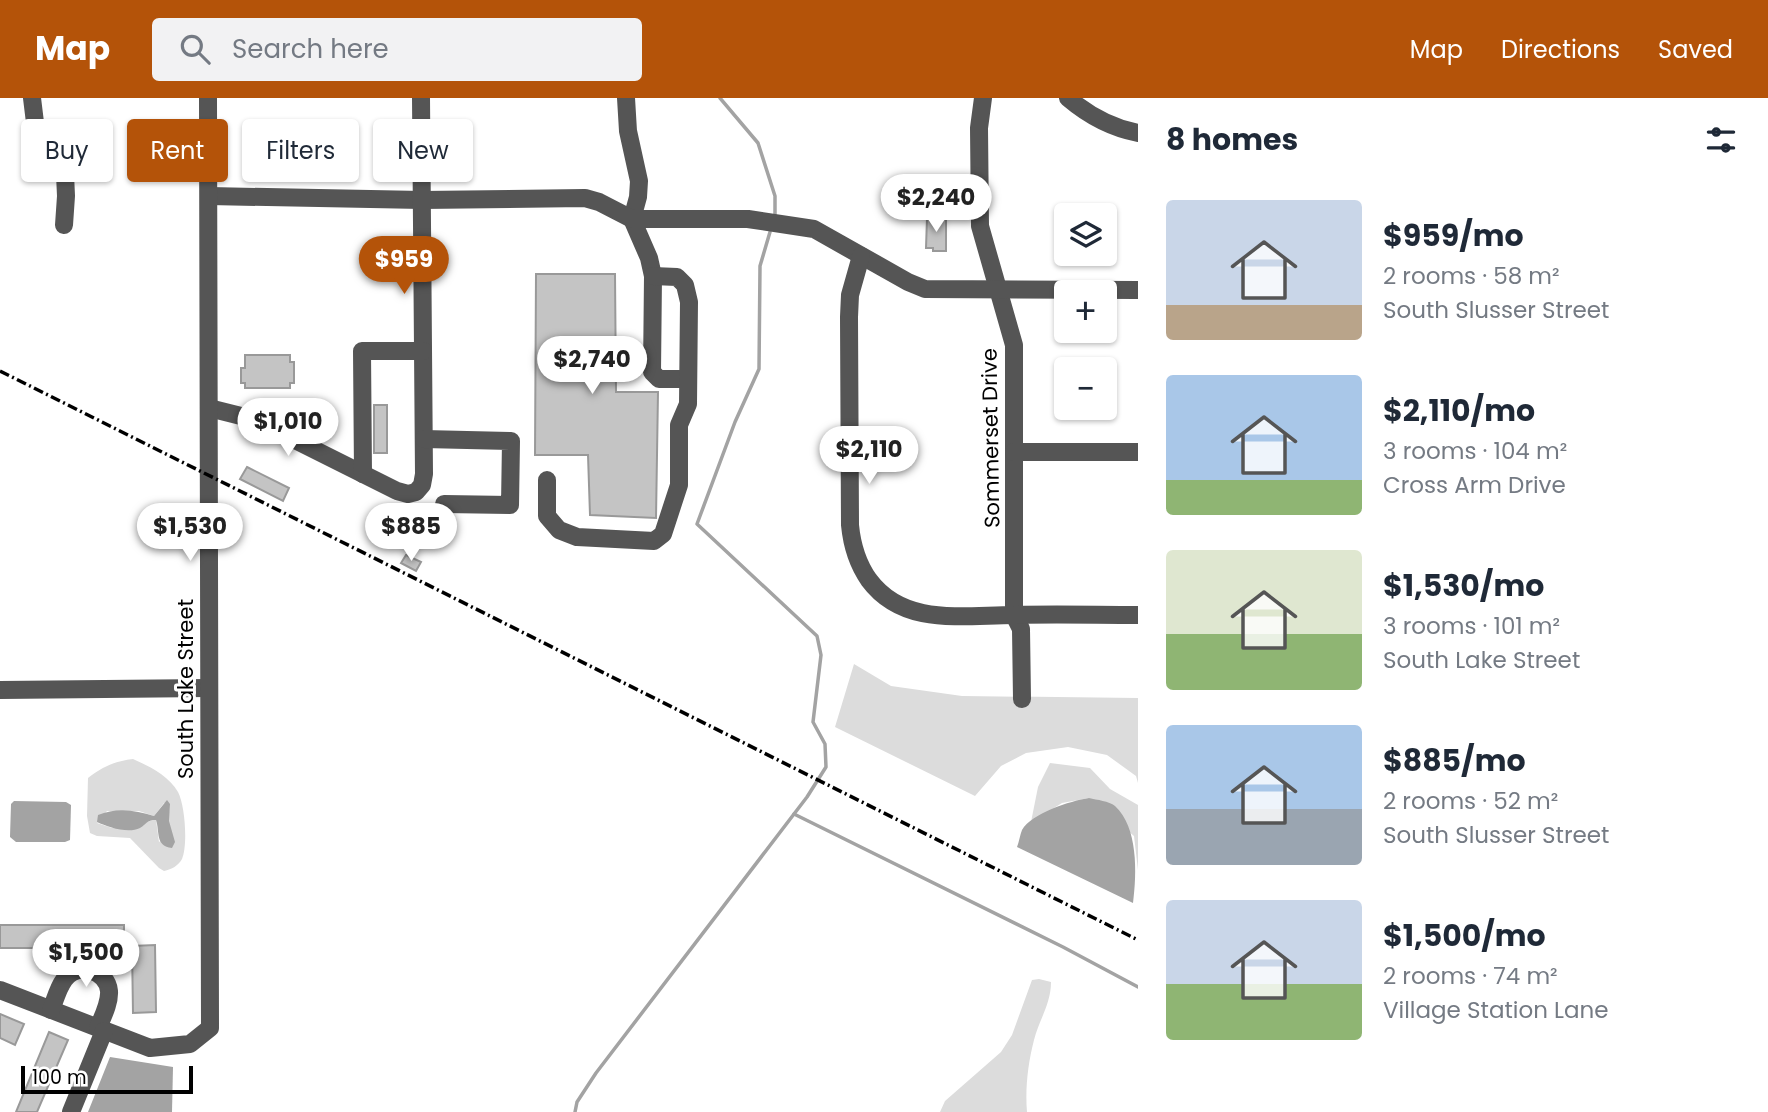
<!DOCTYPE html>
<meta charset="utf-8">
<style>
:root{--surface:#fff;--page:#f2f2f3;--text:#1f2937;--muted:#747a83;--accent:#b45309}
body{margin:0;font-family:Poppins,sans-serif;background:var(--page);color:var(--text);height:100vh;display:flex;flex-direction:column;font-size:26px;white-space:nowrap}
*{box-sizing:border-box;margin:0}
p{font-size:23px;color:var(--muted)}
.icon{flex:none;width:38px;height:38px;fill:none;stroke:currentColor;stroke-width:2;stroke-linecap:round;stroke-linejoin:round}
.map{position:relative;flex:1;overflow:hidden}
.sheet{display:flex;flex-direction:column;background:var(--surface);width:630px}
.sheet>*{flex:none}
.hud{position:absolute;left:21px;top:21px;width:665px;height:63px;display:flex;gap:14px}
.buttons{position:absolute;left:1054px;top:105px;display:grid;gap:14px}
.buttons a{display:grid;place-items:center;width:63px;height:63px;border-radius:7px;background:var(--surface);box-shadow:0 2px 5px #0004;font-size:35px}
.scale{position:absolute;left:21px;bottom:18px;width:172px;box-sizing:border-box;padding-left:7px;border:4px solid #000;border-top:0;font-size:19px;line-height:24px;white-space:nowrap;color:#000;-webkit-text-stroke:5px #fff;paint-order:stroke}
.price{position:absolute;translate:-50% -60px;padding:0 16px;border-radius:24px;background:#fff;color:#222;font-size:23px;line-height:46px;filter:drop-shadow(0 2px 4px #0008)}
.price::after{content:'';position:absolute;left:50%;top:42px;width:21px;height:16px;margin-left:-10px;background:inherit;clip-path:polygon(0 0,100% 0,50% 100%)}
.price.active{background:var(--accent);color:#fff}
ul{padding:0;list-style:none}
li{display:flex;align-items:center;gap:21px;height:175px;padding:0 28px}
li span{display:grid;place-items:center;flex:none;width:196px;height:140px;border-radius:7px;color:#555}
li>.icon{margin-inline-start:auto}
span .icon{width:84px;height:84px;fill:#fffc;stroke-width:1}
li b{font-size:30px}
h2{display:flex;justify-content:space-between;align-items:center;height:84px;padding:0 28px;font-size:30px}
.tag{padding:0 24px;border-radius:7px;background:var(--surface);box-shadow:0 2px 5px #0004;font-size:24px;line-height:63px}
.tag.active{background:var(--accent);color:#fff}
header{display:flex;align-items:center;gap:42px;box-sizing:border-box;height:98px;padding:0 35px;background:var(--accent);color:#fff}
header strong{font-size:33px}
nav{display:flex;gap:38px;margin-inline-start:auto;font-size:24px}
.search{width:490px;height:63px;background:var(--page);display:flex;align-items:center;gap:18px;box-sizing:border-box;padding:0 24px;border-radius:7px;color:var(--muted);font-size:26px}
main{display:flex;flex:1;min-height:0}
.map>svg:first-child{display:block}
</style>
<header>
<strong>Map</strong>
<div class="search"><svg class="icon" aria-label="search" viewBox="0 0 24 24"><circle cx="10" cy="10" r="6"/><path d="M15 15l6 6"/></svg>Search here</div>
<nav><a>Map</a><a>Directions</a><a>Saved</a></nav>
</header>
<main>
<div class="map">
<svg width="1138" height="1014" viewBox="0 0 1138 1014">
<rect width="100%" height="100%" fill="#fff"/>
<g fill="#dcdcdc" fill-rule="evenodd">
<path d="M854 566 891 588 962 598 1138 600V685L1136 678 1107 657 1068 649 1026 655 1001 668 975 698 835 629Z"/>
<path d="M133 661C149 668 169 678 178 694 185 707 188 747 182 761 178 768 172 771 164 773L159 770 130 740 97 738 90 735 87 718 88 680C102 669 115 663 133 661ZM164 705 170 706 168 723 172 736 159 744 156 722 112 730 97 725 107 713H139L154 718Z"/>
<path d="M1050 665 1090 670 1110 691 1138 707V772L1134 738 1089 700 1062 705 1031 724 1038 689Z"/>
<path d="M1039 881 1051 884C1051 906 1039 922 1034 942 1028 965 1025 991 1027 1014H940L945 1003 1001 954 1012 937 1032 882Z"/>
</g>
<g fill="#a3a3a3">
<path d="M1089 700C1097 702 1109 703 1115 708 1138 729 1137 775 1133 805L1017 749C1019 744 1020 737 1022 732 1032 715 1070 703 1089 700Z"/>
<path d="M167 702 170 706 169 723 175 744 172 750C155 748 160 734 156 722 146 722 147 726 140 730 128 736 108 729 97 724L98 717C116 709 136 712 154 718Z"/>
<path d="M14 703 66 704 71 707 70 742 65 744H16L10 739 11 706Z"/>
<path d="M110 959 173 969 172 1014H88Z"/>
</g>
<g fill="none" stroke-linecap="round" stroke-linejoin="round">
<g stroke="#a3a3a3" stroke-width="3.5">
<path d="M720 0 758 45 775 98V119"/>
<path d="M794 716 1063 849 1138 889"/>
<path d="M575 1014 577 1004 596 975 807 699 826 669 825 646 813 624 821 557 817 538 697 426 735 324 759 271 760 168 770 134"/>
</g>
</g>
<g fill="#c4c4c4" stroke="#999" stroke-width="2">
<path d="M927 120H946V153H933V150H926Z"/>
<path d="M536 176H615L616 294H658L656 420 590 417 588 357H535Z"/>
<path d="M245 257H290V264H294V285H290V290H245V285H241V270H245Z"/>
<rect x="374" y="307" width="13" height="48"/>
<path d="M247 369 289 390 283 403 240 381Z"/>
<path d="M406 457 421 464 416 473 401 465Z"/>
<rect x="0" y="827" width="124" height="23"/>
<path d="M155 847 156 914 133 915 132 848Z"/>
<path d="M0 916 24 926 15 947 0 940Z"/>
<path d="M49 934 68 942 37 1014H16Z"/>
</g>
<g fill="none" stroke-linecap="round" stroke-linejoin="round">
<g stroke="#555" stroke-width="18">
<path d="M32 0 37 41 62 66 65 76 66 98 64 127"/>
<path d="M626 0 628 33 639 83 638 99 632 121 649 160 653 178 652 274 659 281H688"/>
<path d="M983 0 979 30 980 128 1014 247V517L1021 531 1022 601"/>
<path d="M1068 0C1088 17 1112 30 1138 35"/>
<path d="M209 98 422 102 585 100 599 104 632 121H748L814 131 908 184 925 191 1138 192"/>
<path d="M861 158 850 197 849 219 850 427C852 448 857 465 869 482 904 529 963 517 1014 517 1055 516 1097 517 1138 517"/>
<path d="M209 310 253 321 397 393 408 396 416 394 422 387 424 376 421 0"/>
<path d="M424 341 511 343 510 407 444 406"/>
<path d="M1014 354H1138"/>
<path d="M363 376 362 253H423"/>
<path d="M547 382V418L559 432 577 439 654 443 663 436 679 387V327L688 306 689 204 685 187 677 179 653 178"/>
<path d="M0 592 209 590"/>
<path d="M0 892 150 950 190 946 210 930 208 0"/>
<path d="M51 912C55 902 58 890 64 882 77 863 107 872 109 893 110 905 102 920 98 930"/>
<path d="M71 1014 104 933"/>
</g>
<path stroke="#000" stroke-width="3.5" stroke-dasharray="10 3.5 2 3.5" stroke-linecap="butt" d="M0 273 1138 842"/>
</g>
<g text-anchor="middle" stroke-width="6" stroke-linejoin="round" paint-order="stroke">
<g font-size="21" fill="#000" stroke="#fff">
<text transform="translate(991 340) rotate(-91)" y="7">Sommerset Drive</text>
<text transform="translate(186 591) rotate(-90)" y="7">South Lake Street</text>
</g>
</g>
</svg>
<div class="buttons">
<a><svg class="icon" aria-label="layers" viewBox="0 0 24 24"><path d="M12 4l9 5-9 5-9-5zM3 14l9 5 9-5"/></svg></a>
<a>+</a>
<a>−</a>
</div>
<div class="scale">100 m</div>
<b class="price" style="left:936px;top:136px">$2,240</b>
<b class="price active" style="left:404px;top:198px">$959</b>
<b class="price" style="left:592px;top:298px">$2,740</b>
<b class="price" style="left:288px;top:360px">$1,010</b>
<b class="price" style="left:869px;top:388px">$2,110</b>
<b class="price" style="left:190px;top:465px">$1,530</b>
<b class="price" style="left:411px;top:465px">$885</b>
<b class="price" style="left:86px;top:891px">$1,500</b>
<div class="hud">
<a class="tag">Buy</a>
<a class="tag active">Rent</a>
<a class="tag">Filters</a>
<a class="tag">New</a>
</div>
</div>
<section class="sheet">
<h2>8 homes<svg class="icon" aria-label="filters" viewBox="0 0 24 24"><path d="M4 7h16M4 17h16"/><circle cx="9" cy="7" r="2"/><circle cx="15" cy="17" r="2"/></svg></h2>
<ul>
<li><span style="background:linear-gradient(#c9d6e8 75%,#b9a48a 0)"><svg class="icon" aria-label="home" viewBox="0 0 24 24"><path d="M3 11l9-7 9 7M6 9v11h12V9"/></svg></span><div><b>$959/mo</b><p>2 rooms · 58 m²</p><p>South Slusser Street</p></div></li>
<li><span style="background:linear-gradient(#a9c7e8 75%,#8fb573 0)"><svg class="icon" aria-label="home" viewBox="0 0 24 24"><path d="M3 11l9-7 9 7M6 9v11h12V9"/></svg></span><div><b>$2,110/mo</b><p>3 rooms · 104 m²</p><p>Cross Arm Drive</p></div></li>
<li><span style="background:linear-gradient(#dfe7d0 60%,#8fb573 0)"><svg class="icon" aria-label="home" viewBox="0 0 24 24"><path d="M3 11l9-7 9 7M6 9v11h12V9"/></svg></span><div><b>$1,530/mo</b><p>3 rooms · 101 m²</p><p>South Lake Street</p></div></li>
<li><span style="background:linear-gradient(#a9c7e8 60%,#9aa5b1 0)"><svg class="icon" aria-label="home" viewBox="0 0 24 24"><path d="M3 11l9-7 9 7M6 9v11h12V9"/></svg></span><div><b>$885/mo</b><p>2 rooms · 52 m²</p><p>South Slusser Street</p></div></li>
<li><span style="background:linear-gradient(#c9d6e8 60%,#8fb573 0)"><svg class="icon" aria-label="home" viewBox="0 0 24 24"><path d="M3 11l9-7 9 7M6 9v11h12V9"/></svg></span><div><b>$1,500/mo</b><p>2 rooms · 74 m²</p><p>Village Station Lane</p></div></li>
</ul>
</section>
</main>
